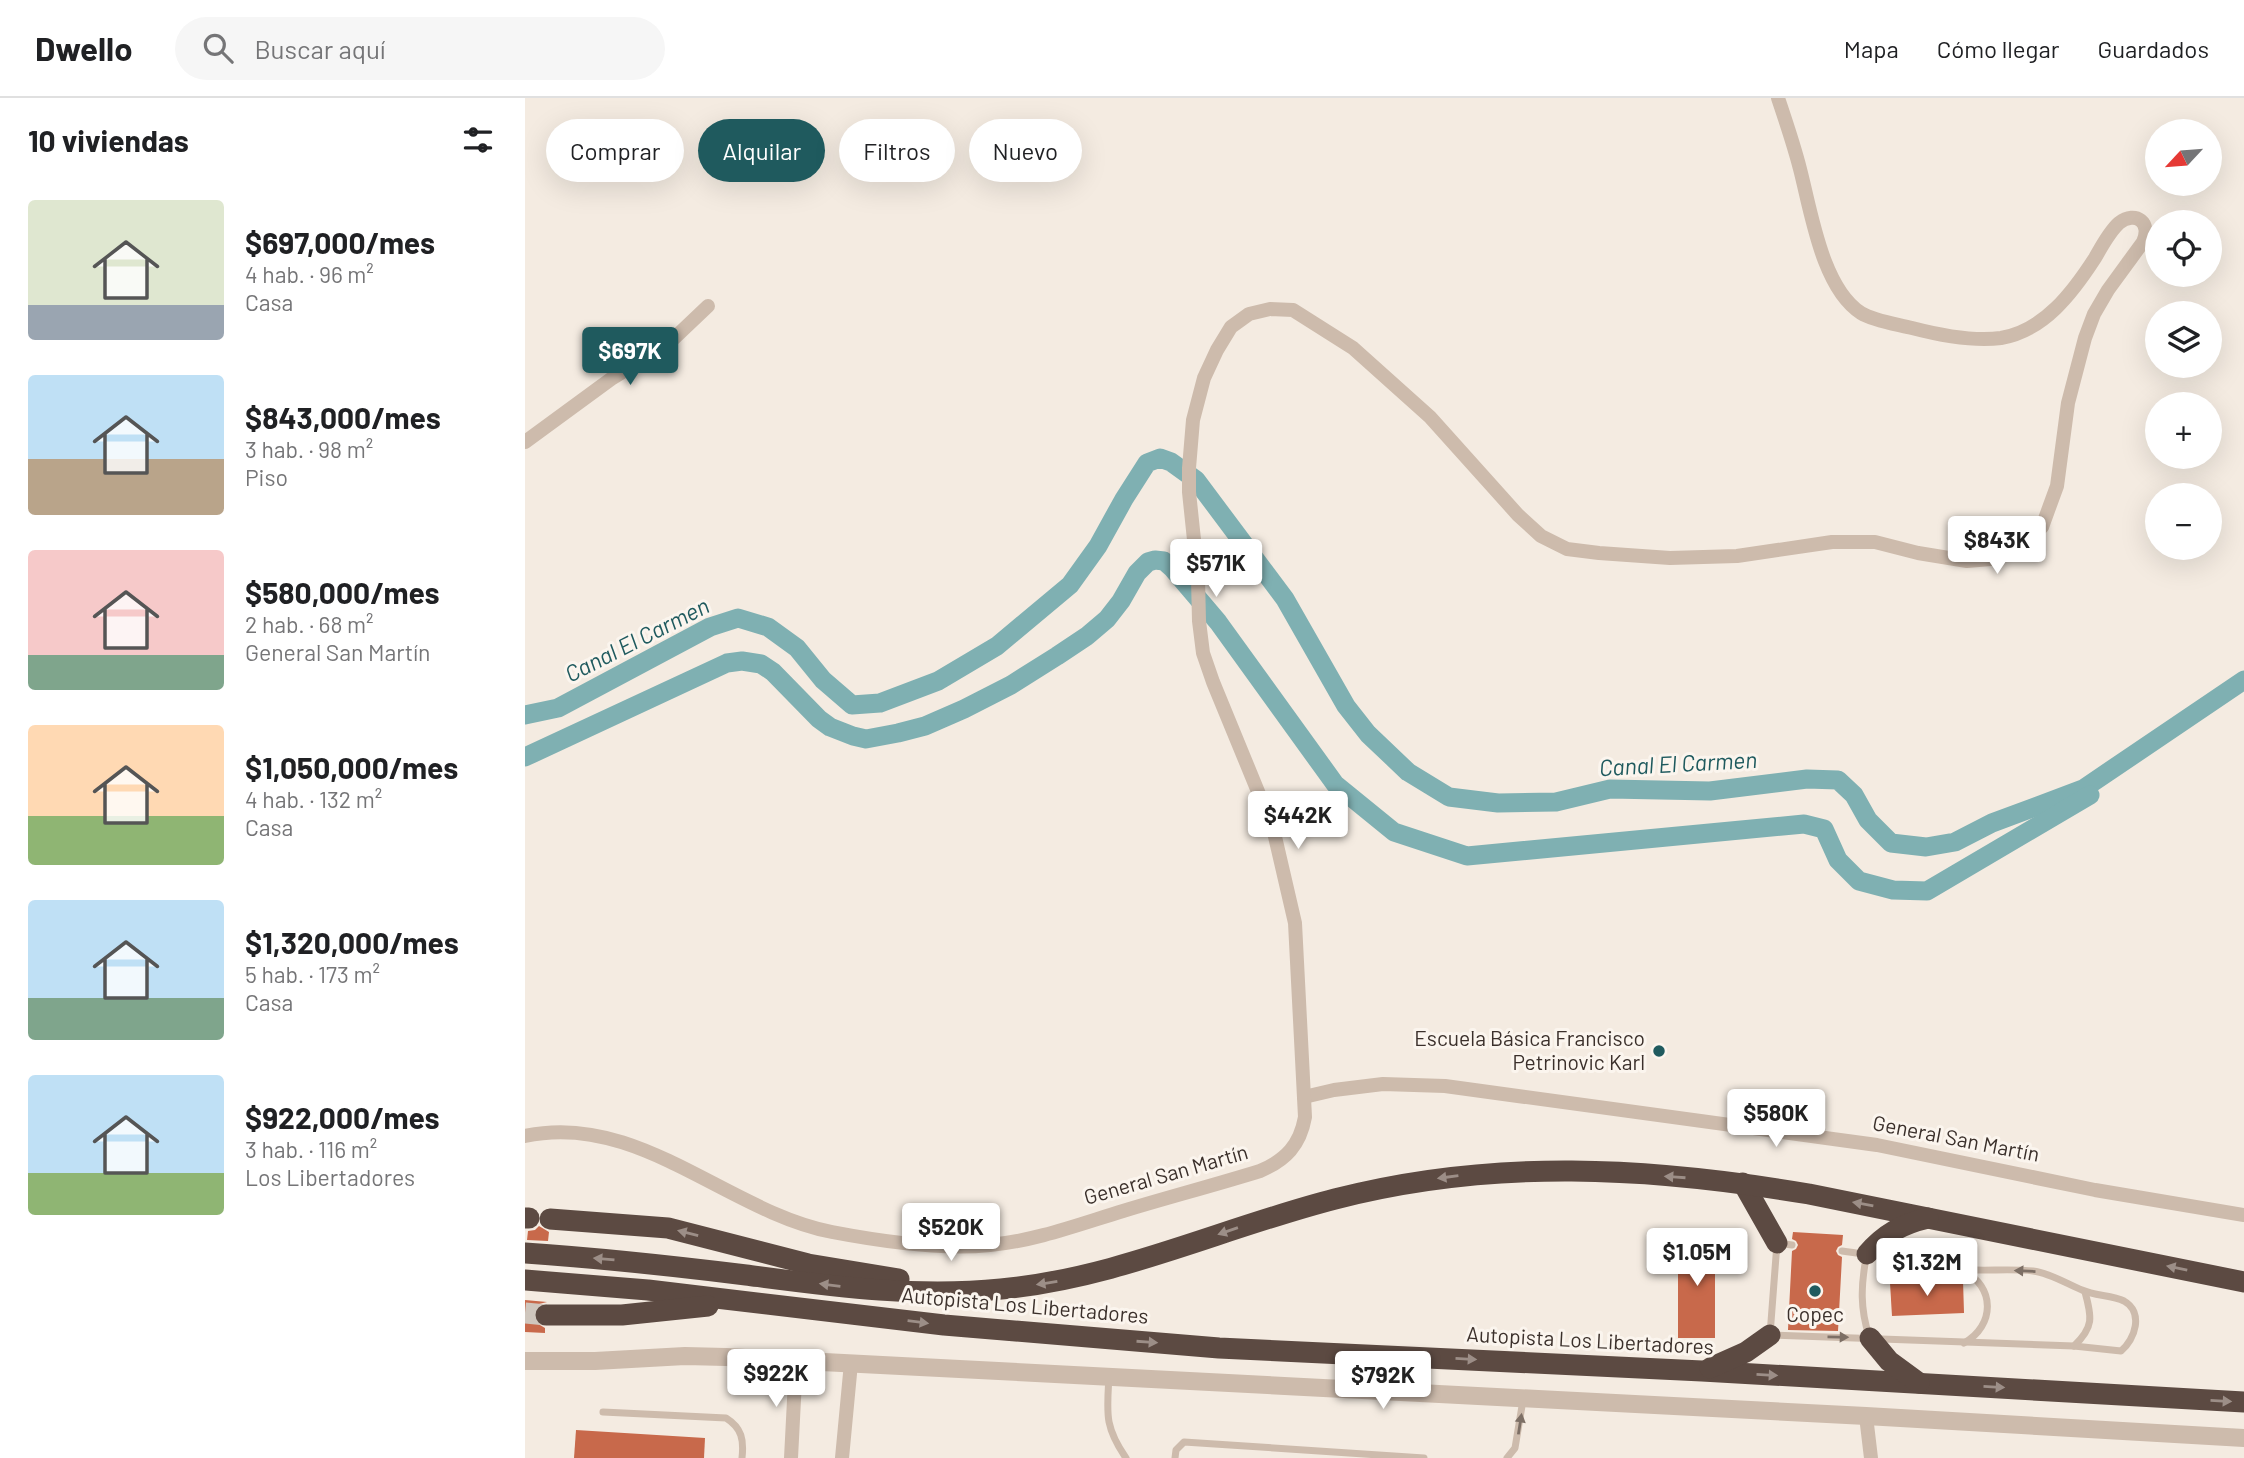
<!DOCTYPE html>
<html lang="es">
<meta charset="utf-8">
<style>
:root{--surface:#fff;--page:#f6f6f6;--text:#202124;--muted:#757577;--line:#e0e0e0;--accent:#1f5a5e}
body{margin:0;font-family:Barlow,sans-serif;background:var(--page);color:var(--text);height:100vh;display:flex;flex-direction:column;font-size:26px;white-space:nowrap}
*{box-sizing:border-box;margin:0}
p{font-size:23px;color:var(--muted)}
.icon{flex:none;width:38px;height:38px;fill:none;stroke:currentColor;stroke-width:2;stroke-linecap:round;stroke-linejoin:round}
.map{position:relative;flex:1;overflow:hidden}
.side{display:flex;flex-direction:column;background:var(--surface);width:525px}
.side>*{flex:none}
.guide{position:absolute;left:21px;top:21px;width:665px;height:63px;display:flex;gap:14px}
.needle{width:46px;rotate:244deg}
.controls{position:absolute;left:1620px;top:21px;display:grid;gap:14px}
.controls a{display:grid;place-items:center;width:77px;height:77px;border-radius:50%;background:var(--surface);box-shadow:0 7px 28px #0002;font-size:35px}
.price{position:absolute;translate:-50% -60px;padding:0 16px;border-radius:7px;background:#fff;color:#222;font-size:23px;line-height:46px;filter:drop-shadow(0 2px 4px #0008)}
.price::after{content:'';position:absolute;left:50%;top:42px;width:21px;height:16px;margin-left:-10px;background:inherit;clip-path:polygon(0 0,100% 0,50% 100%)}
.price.active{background:var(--accent);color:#fff}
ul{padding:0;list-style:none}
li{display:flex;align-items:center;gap:21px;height:175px;padding:0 28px}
li span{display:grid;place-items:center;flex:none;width:196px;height:140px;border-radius:7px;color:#555}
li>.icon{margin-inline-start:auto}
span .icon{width:84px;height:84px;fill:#fffc;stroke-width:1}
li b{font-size:30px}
h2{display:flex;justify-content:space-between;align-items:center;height:84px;padding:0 28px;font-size:30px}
.chip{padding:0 24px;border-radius:32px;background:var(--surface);box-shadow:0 7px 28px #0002;font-size:24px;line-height:63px}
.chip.active{background:var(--accent);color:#fff}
header{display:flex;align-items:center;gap:42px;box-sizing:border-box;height:98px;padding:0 35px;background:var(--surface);border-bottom:2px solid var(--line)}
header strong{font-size:33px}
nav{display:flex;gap:38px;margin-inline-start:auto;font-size:24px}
.search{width:490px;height:63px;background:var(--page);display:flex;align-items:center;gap:18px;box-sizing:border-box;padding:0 24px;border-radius:38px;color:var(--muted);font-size:26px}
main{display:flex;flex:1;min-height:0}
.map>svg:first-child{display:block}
</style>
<header>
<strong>Dwello</strong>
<div class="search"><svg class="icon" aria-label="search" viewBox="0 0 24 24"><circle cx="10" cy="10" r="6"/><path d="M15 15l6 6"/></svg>Buscar aquí</div>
<nav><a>Mapa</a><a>Cómo llegar</a><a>Guardados</a></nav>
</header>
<main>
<section class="side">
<h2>10 viviendas<svg class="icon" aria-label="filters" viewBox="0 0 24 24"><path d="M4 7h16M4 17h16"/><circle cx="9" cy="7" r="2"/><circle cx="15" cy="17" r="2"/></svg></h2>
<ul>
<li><span style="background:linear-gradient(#dfe7d0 75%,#9aa5b1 0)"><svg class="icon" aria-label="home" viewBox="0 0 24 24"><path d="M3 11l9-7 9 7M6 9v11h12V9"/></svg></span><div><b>$697,000/mes</b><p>4 hab. · 96 m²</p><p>Casa</p></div></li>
<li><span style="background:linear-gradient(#bfe0f5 60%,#b9a48a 0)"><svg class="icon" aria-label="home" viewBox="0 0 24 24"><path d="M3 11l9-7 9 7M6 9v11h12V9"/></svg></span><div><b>$843,000/mes</b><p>3 hab. · 98 m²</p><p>Piso</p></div></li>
<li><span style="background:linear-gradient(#f6c9c9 75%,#7fa58c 0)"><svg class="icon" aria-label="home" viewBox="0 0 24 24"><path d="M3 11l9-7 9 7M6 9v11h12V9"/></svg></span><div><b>$580,000/mes</b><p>2 hab. · 68 m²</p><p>General San Martín</p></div></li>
<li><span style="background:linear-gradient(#ffd9b3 65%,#8fb573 0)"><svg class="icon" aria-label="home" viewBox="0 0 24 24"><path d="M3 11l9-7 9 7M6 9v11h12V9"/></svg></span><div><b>$1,050,000/mes</b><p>4 hab. · 132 m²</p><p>Casa</p></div></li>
<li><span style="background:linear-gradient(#bfe0f5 70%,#7fa58c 0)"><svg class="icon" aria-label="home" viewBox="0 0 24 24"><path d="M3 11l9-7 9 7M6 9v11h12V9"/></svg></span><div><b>$1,320,000/mes</b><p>5 hab. · 173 m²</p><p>Casa</p></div></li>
<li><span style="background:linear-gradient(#bfe0f5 70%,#8fb573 0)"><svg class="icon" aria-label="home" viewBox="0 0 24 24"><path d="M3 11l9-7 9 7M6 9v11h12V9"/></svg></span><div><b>$922,000/mes</b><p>3 hab. · 116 m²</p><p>Los Libertadores</p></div></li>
</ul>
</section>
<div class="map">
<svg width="1719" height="1360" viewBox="0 0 1719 1360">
<rect width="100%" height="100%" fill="#f4ebe1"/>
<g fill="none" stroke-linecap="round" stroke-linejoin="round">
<g stroke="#7fb0b2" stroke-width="19">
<path d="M0 617 33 610 185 529 213 520 243 529 272 550 298 582 327 607 355 605 413 583 472 548 545 487 573 448 599 401 622 365 635 360 646 364 671 382 760 501 821 608 843 636 883 674 924 699 973 705 1031 704 1085 691 1185 693 1282 681 1313 682 1329 697 1343 722 1366 745 1401 749 1430 744 1467 725 1558 691 1719 582"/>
<path d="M0 659 202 565 217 563 236 566 248 574 294 621 305 629 328 638 341 641 373 635 400 628 439 611 486 587 532 558 562 538 582 521 596 503 612 475 623 464 630 462 639 463 648 471 693 524 810 686 869 734 942 758 1279 726 1299 731 1313 762 1334 783 1368 792 1402 793 1565 697"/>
</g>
</g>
<g fill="#c8694b">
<path d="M14 1128 24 1134 23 1143 2 1142 3 1133 10 1132Z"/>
<path d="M1268 1134 1318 1137 1317 1147 1313 1149 1311 1153 1313 1157 1317 1159 1313 1233 1263 1232 1267 1153 1271 1151 1273 1147 1271 1143 1267 1141Z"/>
<rect x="1153" y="1139" width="37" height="101"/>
<path d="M1438 1183 1439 1215 1367 1218 1365 1185Z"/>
<path d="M0 1202 22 1204 14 1206 8 1216 10 1224 20 1230V1235L0 1234Z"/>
<path d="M51 1332 180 1340 179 1360H49Z"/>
</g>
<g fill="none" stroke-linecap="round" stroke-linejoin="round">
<path stroke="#cfc6bd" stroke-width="21" stroke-dasharray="21 10" stroke-linecap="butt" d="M0 1215 21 1217"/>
<g stroke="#cdbbac" stroke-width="7">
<path d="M1267 1147 1252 1145 1245 1237 1549 1248 1596 1253C1610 1242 1619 1214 1599 1203 1587 1197 1570 1198 1557 1192 1542 1186 1525 1175 1508 1173 1483 1170 1458 1174 1433 1171 1394 1166 1356 1158 1317 1153"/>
<path d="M1341 1160C1336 1188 1335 1210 1344 1238"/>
<path d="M1437 1172C1471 1188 1470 1228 1439 1245"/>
<path d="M1549 1248C1569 1229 1567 1219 1560 1194"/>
<path d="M584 1278C582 1315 579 1328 601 1360"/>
<path d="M78 1314 201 1320C217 1330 219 1342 217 1360"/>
<path d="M650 1360 651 1352 659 1344 899 1360"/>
<path d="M982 1360 990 1350 998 1302"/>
</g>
<g stroke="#cdbbac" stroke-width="14">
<path d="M0 344 86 281 143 246 183 208"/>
<path d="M779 999 809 992 858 986 920 988 1352 1047 1570 1092 1719 1117"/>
<path d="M0 1038C112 1013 203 1114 307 1134 354 1143 418 1152 465 1147 510 1143 555 1126 598 1113 644 1099 690 1087 735 1073 761 1062 775 1047 780 1019L770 825 748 730 688 584 678 555 674 523 673 480 664 394V370L668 322 679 280 692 252 706 229 724 216 745 211 768 212 828 250 905 319 993 417 1016 438 1042 451 1074 455 1145 460 1212 458 1307 444H1350L1393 455 1442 463 1466 461 1492 450 1517 429 1532 388 1543 305 1560 240 1569 216 1583 192 1618 144C1627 125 1611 112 1594 125 1584 134 1577 148 1570 160 1548 194 1519 233 1476 240 1447 244 1414 237 1387 230 1371 226 1349 223 1336 215 1297 190 1286 113 1275 71 1269 47 1261 24 1253 0"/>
<path d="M1341 1318 1346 1360"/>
<path d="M266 1360 271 1263"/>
<path d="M317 1360 326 1265"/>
</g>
<path stroke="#cdbbac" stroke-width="18" d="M0 1263H70L160 1258 201 1259 1341 1318 1719 1340"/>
<g stroke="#5c4a42" stroke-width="21">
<path d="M1218 1085 1252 1145"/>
<path d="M0 1120H4"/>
<path d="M25 1121 143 1130 283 1166 374 1181"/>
<path d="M0 1155C74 1160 148 1168 221 1177 306 1188 390 1200 476 1191 593 1180 697 1130 810 1101 969 1060 1124 1069 1284 1096L1719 1184"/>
<path d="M1342 1156C1359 1136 1377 1126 1403 1120"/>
<path d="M0 1182 123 1192 419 1227 694 1250 1177 1273 1719 1304"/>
<path d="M21 1217H97L183 1208"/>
<path d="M1345 1240 1364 1263 1394 1285"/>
<path d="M1185 1270 1221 1254 1245 1237"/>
</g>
</g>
<defs><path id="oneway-solid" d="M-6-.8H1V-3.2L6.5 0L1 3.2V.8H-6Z" transform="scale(1.75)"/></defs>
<g fill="#9c8e87">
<use href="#oneway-solid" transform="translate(923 1079) rotate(172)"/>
<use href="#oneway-solid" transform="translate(1150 1079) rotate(-176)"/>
<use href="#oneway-solid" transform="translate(1338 1106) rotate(-170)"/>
<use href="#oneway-solid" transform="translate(703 1133) rotate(161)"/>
<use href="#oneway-solid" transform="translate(163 1135) rotate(-166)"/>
<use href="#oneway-solid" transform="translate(79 1161) rotate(-175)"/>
<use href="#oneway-solid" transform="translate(1652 1170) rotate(-168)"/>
<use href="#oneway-solid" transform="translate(522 1185) rotate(171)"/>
<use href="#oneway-solid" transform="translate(305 1187) rotate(-173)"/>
<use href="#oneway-solid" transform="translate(393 1224) rotate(7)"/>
<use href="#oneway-solid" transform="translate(622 1244) rotate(4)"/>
<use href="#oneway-solid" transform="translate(941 1261) rotate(3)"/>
<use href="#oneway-solid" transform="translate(1242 1277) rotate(3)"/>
<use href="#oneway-solid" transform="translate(1469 1289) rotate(3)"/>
<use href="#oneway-solid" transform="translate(1696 1303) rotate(3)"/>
</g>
<g fill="#7d6f65">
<use href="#oneway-solid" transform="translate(1500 1173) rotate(-177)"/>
<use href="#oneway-solid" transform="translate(1313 1239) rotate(1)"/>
<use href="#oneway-solid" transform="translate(995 1326) rotate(-81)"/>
</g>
<g fill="#1f5a5e" stroke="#fbf5ee" stroke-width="2.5">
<circle cx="1134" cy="953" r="7"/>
<circle cx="1290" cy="1193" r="7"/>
</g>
<g text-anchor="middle" stroke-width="6" stroke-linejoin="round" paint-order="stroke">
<g font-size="21" fill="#3b302b" stroke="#fbf5ee" text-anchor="end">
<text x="1120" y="948">Escuela Básica Francisco<tspan x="1120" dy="24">Petrinovic Karl</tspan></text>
<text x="1290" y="1224" text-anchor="middle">Copec</text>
</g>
<g font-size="21" fill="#3b302b" stroke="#fbf5ee">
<text transform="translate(1431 1041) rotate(11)" y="7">General San Martín</text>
<text transform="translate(641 1077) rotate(-16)" y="7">General San Martín</text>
<text transform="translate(500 1208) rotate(5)" y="7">Autopista Los Libertadores</text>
<text transform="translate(1065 1243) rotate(3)" y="7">Autopista Los Libertadores</text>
</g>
<g font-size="23" font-style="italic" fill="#1f5a5e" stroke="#fbf5ee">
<text transform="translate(112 542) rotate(-27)" y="8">Canal El Carmen</text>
<text transform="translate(1153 666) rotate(-3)" y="8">Canal El Carmen</text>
</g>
</g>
</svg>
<div class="controls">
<a><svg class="needle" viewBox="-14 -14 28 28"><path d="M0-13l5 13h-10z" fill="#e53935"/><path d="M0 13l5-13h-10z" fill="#757577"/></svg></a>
<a><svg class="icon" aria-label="locate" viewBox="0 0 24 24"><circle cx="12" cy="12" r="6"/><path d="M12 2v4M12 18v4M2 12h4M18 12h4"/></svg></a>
<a><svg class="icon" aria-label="layers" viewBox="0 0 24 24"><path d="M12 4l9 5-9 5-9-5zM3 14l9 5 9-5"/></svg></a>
<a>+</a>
<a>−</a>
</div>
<b class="price active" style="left:105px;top:289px">$697K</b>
<b class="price" style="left:1472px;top:478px">$843K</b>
<b class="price" style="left:691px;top:501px">$571K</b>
<b class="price" style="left:773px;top:753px">$442K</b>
<b class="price" style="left:1251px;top:1051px">$580K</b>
<b class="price" style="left:426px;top:1165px">$520K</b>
<b class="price" style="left:1172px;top:1190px">$1.05M</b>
<b class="price" style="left:1402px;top:1200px">$1.32M</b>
<b class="price" style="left:251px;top:1311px">$922K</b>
<b class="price" style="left:858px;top:1313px">$792K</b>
<div class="guide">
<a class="chip">Comprar</a>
<a class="chip active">Alquilar</a>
<a class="chip">Filtros</a>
<a class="chip">Nuevo</a>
</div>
</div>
</main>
